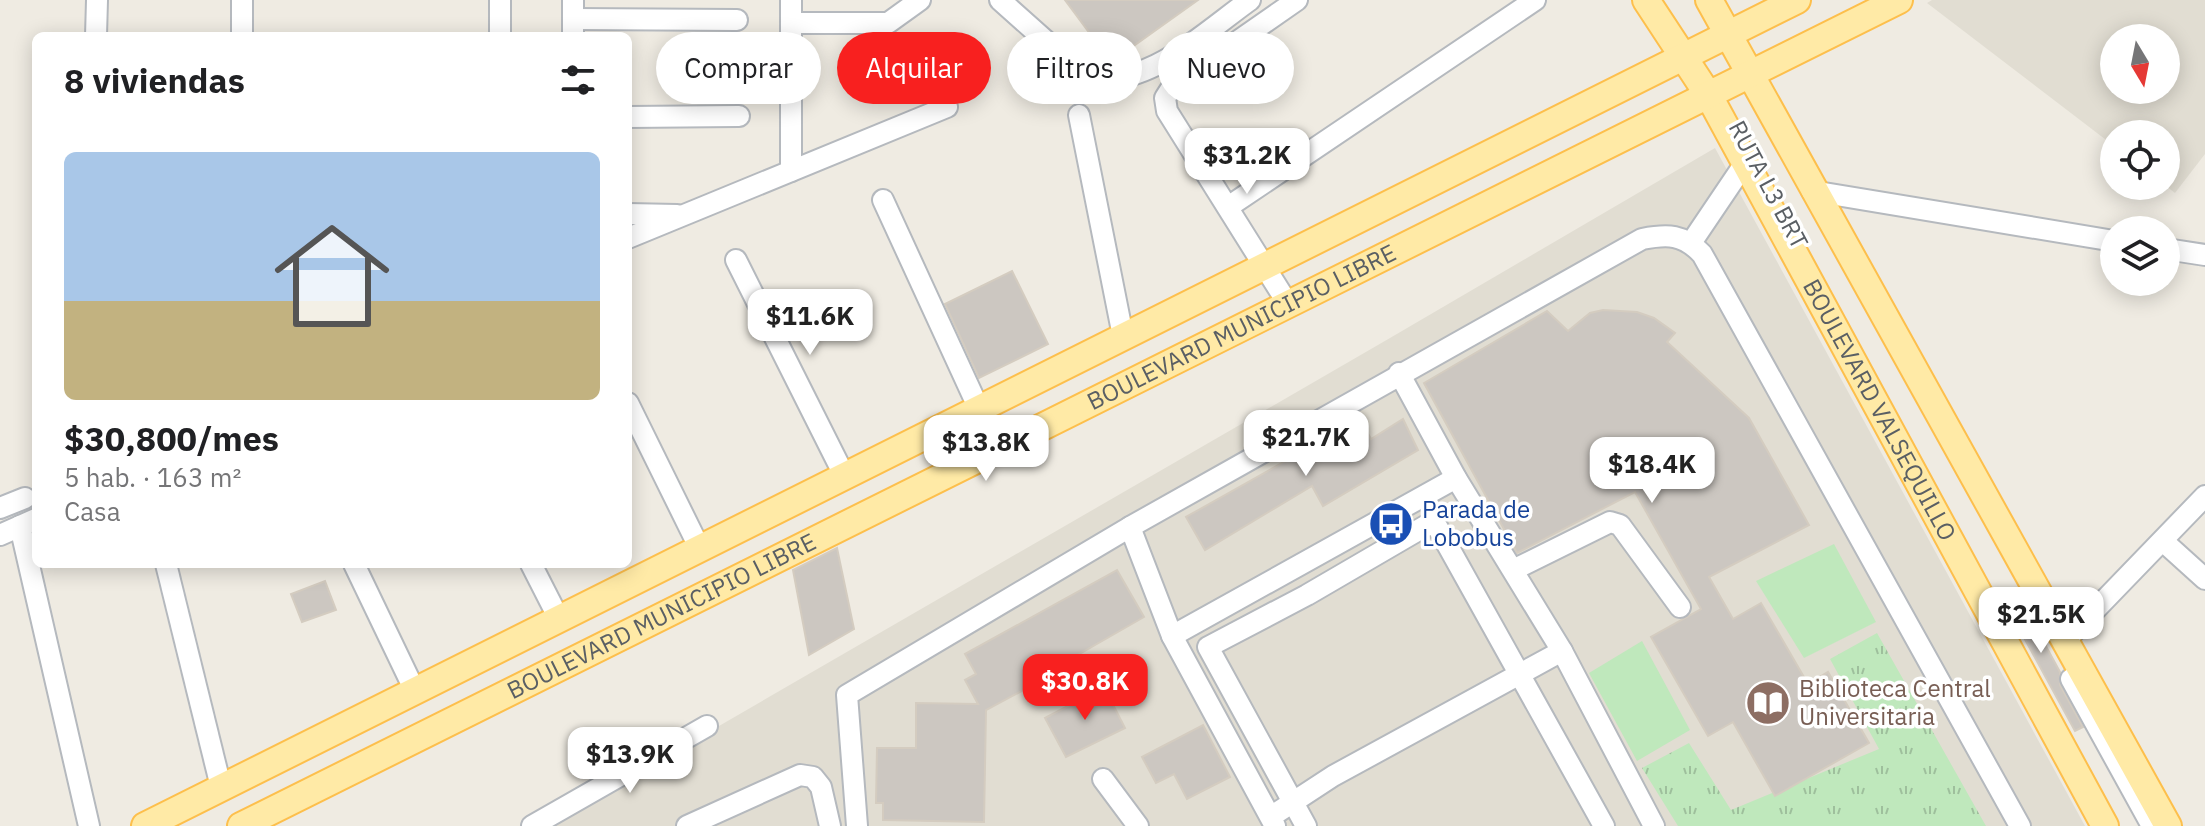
<!DOCTYPE html>
<html lang="es">
<meta charset="utf-8">
<style>
:root{--surface:#fff;--page:#f2f2f2;--text:#202124;--muted:#757577;--accent:#f8201f}
body{margin:0;font-family:"IBM Plex Sans",sans-serif;background:var(--page);color:var(--text);height:100vh;display:flex;flex-direction:column;font-size:30px;white-space:nowrap}
*{box-sizing:border-box;margin:0}
p{font-size:26px;color:var(--muted)}
.icon{flex:none;width:44px;height:44px;fill:none;stroke:currentColor;stroke-width:2;stroke-linecap:round;stroke-linejoin:round}
.map{position:relative;flex:1;overflow:hidden}
.details{position:absolute;left:32px;top:32px;width:600px;height:536px;display:flex;flex-direction:column;background:var(--surface);border-radius:12px;box-shadow:0 4px 20px #0003}
.details>*{flex:none}
.banner{position:absolute;left:656px;top:32px;width:760px;height:72px;display:flex;gap:16px}
.needle{width:52px;rotate:170deg}
.fabs{position:absolute;left:2100px;top:24px;display:grid;gap:16px}
.fabs a{display:grid;place-items:center;width:80px;height:80px;border-radius:50%;background:var(--surface);box-shadow:0 4px 20px #0003;font-size:40px}
.price{position:absolute;translate:-50% -68px;padding:0 18px;border-radius:16px;background:#fff;color:#222;font-size:26px;line-height:52px;filter:drop-shadow(0 2px 4px #0008)}
.price::after{content:'';position:absolute;left:50%;top:48px;width:24px;height:18px;margin-left:-12px;background:inherit;clip-path:polygon(0 0,100% 0,50% 100%)}
.price.selected{background:var(--accent);color:#fff}
ul{padding:0;list-style:none}
li{display:grid;align-content:center;gap:16px;height:424px;padding:0 32px}
li span{display:grid;place-items:center;height:248px;border-radius:12px;color:#555}
li>.icon{margin-inline-start:auto}
span .icon{width:144px;height:144px;fill:#fffc;stroke-width:1}
li b{font-size:34px}
h2{display:flex;justify-content:space-between;align-items:center;height:96px;padding:0 32px;font-size:34px}
.tag{padding:0 28px;border-radius:36px;background:var(--surface);box-shadow:0 4px 20px #0003;font-size:28px;line-height:72px}
.tag.selected{background:var(--accent);color:#fff}
.map>svg:first-child{display:block}
</style>
<div class="map">
<svg width="2205" height="826" viewBox="0 0 2205 826">
<defs>
<pattern id="grass-tufts" width="24" height="20" patternUnits="userSpaceOnUse" patternTransform="scale(2)"><rect width="24" height="20" fill="#bfe8bc"/><path d="M3 7l-1-3M5 7V3M7 7l1-3M15 17l-1-3M17 17v-4M19 17l1-3" fill="none" stroke="#9ebf9c"/></pattern>
</defs>
<rect width="100%" height="100%" fill="#efebe2"/>
<g fill="#e1ddd2" fill-rule="evenodd">
<path d="M1932 0H2205V154L2175 193 2166 186V134H2114V146L1927 3ZM2114 38H2166V90H2114Z"/>
<path d="M1715 148 2085 826H546L1390 338Z"/>
</g>
<path fill="url(#grass-tufts)" d="M1877 633 1986 826H1678L1642 768 1689 743 1731 810 1879 749 1830 659Z"/>
<g fill="#bfe8bc">
<path d="M1834 544 1876 622 1804 658 1756 581Z"/>
<path d="M1642 641 1690 730 1637 761 1589 673Z"/>
</g>
<g fill="#ccc7c1" stroke="#d4ccc0" stroke-width="2">
<path d="M1065 0H1198L1111 62Z"/>
<path d="M1012 271 1048 344 979 378 945 304Z"/>
<path d="M1603 310 1637 312 1654 318 1675 333 1667 342 1749 418 1809 525 1709 577 1733 619 1761 603 1808 684 1828 672 1869 743 1775 796 1733 722 1708 736 1651 637 1701 609 1635 492 1517 553 1424 383 1547 311 1568 331 1590 313Z"/>
<path d="M1360 419 1371 439 1403 419 1418 450 1323 506 1312 486 1205 550 1186 517Z"/>
<path d="M837 548 854 629 809 655 793 570Z"/>
<path d="M1117 570 1144 617 1076 656 1078 661 986 710 984 822 883 820V803H876L877 748H916V703L978 704 965 680 976 674 965 654Z"/>
<path d="M325 581 336 610 302 622 291 594Z"/>
<path d="M2017 593 2060 672V685L2083 727 2075 731 2004 601Z"/>
<path d="M1104 687 1125 728 1066 757 1045 718Z"/>
<path d="M1203 725 1230 777 1187 799 1174 774 1156 783 1142 757Z"/>
</g>
<g fill="none" stroke-linecap="round" stroke-linejoin="round">
<g stroke="#b5b9be" stroke-width="24">
<g id="minor">
<path d="M573 0V36"/>
<path d="M1000 0 1084 75C1140 95 1206 31 1250 0"/>
<path d="M573 19 737 20"/>
<path d="M791 23H888L920 0"/>
<path d="M96 36 97 0"/>
<path d="M242 36V0"/>
<path d="M500 36V0"/>
<path d="M1079 115 1123 336"/>
<path d="M628 117 739 116"/>
<path d="M791 171V0"/>
<path d="M1812 191 2114 241"/>
<path d="M883 200 979 409"/>
<path d="M1228 207 1535 0"/>
<path d="M628 214 677 215"/>
<path d="M628 238 947 107"/>
<path d="M1691 243 1745 163"/>
<path d="M2166 249 2205 255"/>
<path d="M736 260 844 475"/>
<path d="M1288 304 1167 111 1165 98 1172 87 1297 0"/>
<path d="M1399 373 1456 478 1562 651 1654 826"/>
<path d="M628 403 699 547"/>
<path d="M0 508 25 498"/>
<path d="M20 526 89 826"/>
<path d="M1130 527 1172 636 1275 826"/>
<path d="M0 535 36 519"/>
<path d="M2164 542 2205 579"/>
<path d="M166 564 221 787"/>
<path d="M354 564 414 689"/>
<path d="M531 564 558 617"/>
<path d="M1513 570 1610 522 1620 525 1680 607"/>
<path d="M1172 636 1456 478"/>
<path d="M2064 642 2205 496"/>
<path d="M2071 679 2152 826"/>
<path d="M1103 779 1138 826"/>
<path d="M1272 816 1333 776 1562 651"/>
<path d="M532 826 707 726"/>
<path d="M687 826 800 775 813 777 821 787 830 826"/>
<path d="M857 826 847 695 1130 527 1642 239C1668 234 1683 234 1702 254L2020 826"/>
<path d="M1306 826 1208 647 1307 595 1434 521 1604 826"/>
</g>
</g>
<g stroke="#fdbf4c" stroke-width="30">
<g id="major">
<path id="s1" d="M1646 0 1709 96 2105 826"/>
<path d="M1709 0 2168 826"/>
<path d="M145 826 1797 0"/>
<path id="s2" d="M241 826 1899 0"/>
</g>
</g>
<use href="#minor" stroke="#fff" stroke-width="20"/>
<use href="#major" stroke="#ffeaa6" stroke-width="26"/>
</g>
<defs>
<g id="bus-disc" transform="scale(2.3)"><circle r="9.5" fill="#1a4fb4" stroke="#fff"/><path d="M-5-6H5V4H4V6H2V4H-2V6H-4V4H-5ZM-3.5-4V0h7V-4ZM-3.5 1.2v1.5H-2V1.2ZM2 1.2v1.5H3.5V1.2Z" fill="#fff"/></g>
<g id="library-disc" transform="scale(2.3)"><circle r="9.5" fill="#8d6e63" stroke="#fff"/><path d="M-6-4Q-3-5.5-.7-3.5V5Q-3 3-6 4ZM6-4Q3-5.5 .7-3.5V5Q3 3 6 4Z" fill="#fff"/></g>
</defs>
<g fill-rule="evenodd">
<use href="#bus-disc" x="1391" y="524"/>
<use href="#library-disc" x="1768" y="703"/>
</g>
<g text-anchor="middle" stroke-width="7" stroke-linejoin="round" paint-order="stroke">
<g font-size="24" fill="#5a5f64" stroke="#fff">
<text transform="translate(1768 185) rotate(62)" y="8">RUTA L3 BRT</text>
<text dy="8" stroke="none"><textPath href="#s2" startOffset="1118">BOULEVARD MUNICIPIO LIBRE</textPath></text>
<text dy="8" stroke="none"><textPath href="#s1" startOffset="472">BOULEVARD VALSEQUILLO</textPath></text>
<text dy="8" stroke="none"><textPath href="#s2" startOffset="470">BOULEVARD MUNICIPIO LIBRE</textPath></text>
</g>
<g font-size="24" fill="#164399" stroke="#fff" text-anchor="start">
<text x="1422" y="518">Parada de<tspan x="1422" dy="28">Lobobus</tspan></text>
</g>
<g font-size="24" fill="#785e54" stroke="#fff" text-anchor="start">
<text x="1799" y="697">Biblioteca Central<tspan x="1799" dy="28">Universitaria</tspan></text>
</g>
</g>
</svg>
<div class="fabs">
<a><svg class="needle" viewBox="-14 -14 28 28"><path d="M0-13l5 13h-10z" fill="#e53935"/><path d="M0 13l5-13h-10z" fill="#757577"/></svg></a>
<a><svg class="icon" aria-label="locate" viewBox="0 0 24 24"><circle cx="12" cy="12" r="6"/><path d="M12 2v4M12 18v4M2 12h4M18 12h4"/></svg></a>
<a><svg class="icon" aria-label="layers" viewBox="0 0 24 24"><path d="M12 4l9 5-9 5-9-5zM3 14l9 5 9-5"/></svg></a>
</div>
<b class="price" style="left:1247px;top:196px">$31.2K</b>
<b class="price" style="left:810px;top:357px">$11.6K</b>
<b class="price" style="left:1306px;top:478px">$21.7K</b>
<b class="price" style="left:986px;top:483px">$13.8K</b>
<b class="price" style="left:1652px;top:505px">$18.4K</b>
<b class="price" style="left:2041px;top:655px">$21.5K</b>
<b class="price selected" style="left:1085px;top:722px">$30.8K</b>
<b class="price" style="left:630px;top:795px">$13.9K</b>
<div class="banner">
<a class="tag">Comprar</a>
<a class="tag selected">Alquilar</a>
<a class="tag">Filtros</a>
<a class="tag">Nuevo</a>
</div>
<section class="details">
<h2>8 viviendas<svg class="icon" aria-label="filters" viewBox="0 0 24 24"><path d="M4 7h16M4 17h16"/><circle cx="9" cy="7" r="2"/><circle cx="15" cy="17" r="2"/></svg></h2>
<ul>
<li><span style="background:linear-gradient(#a9c7e8 60%,#c2b280 0)"><svg class="icon" aria-label="home" viewBox="0 0 24 24"><path d="M3 11l9-7 9 7M6 9v11h12V9"/></svg></span><div><b>$30,800/mes</b><p>5 hab. · 163 m²</p><p>Casa</p></div></li>
</ul>
</section>
</div>
